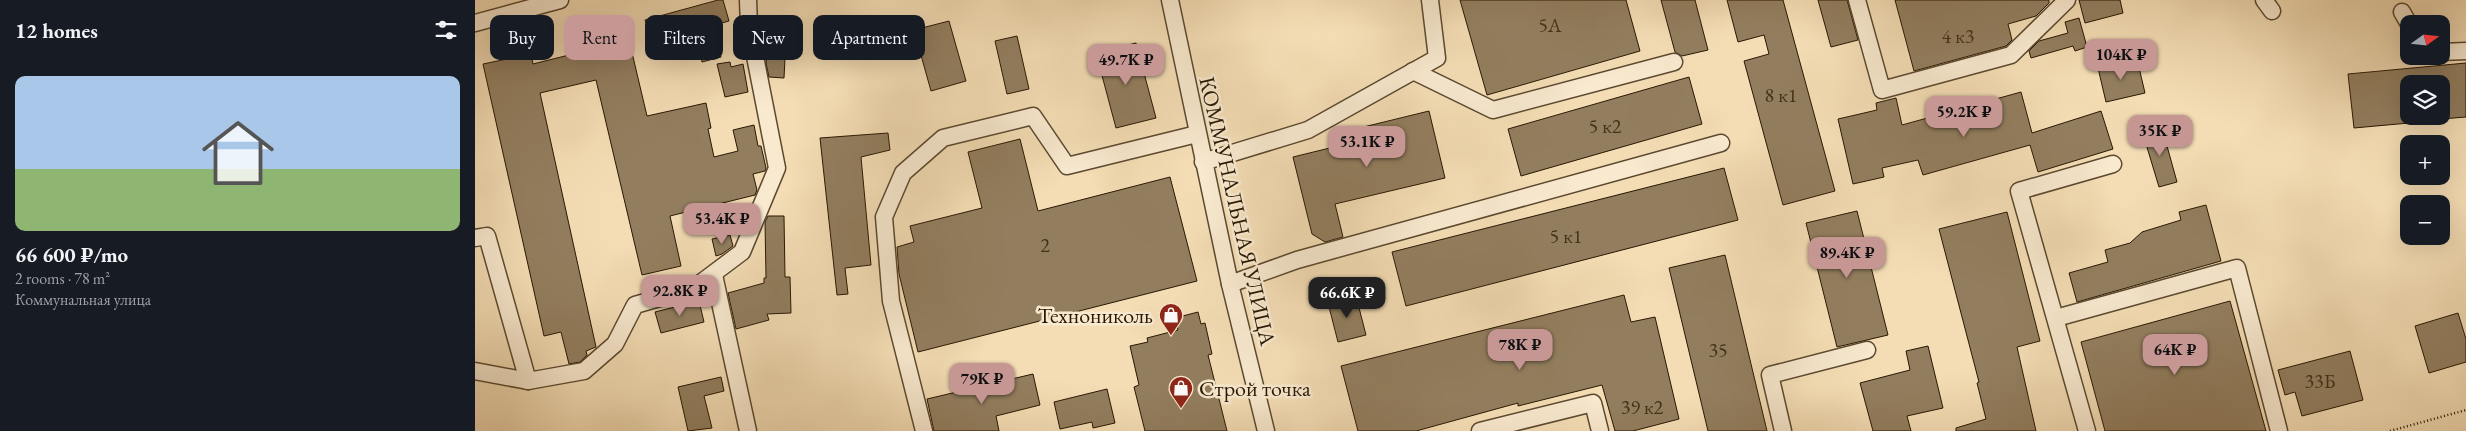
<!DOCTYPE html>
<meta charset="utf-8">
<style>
:root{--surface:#171b24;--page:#20242c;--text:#f1f3f6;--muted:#9ea1a6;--accent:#c59692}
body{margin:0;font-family:"EB Garamond",serif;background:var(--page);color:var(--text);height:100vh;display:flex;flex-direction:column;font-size:19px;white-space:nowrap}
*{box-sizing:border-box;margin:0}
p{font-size:16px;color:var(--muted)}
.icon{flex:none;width:28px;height:28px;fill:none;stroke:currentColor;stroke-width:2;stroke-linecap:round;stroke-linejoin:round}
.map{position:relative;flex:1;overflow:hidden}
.drawer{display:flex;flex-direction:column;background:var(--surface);width:475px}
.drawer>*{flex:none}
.hud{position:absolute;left:15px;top:15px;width:475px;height:45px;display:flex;gap:10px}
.needle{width:32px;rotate:75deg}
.tools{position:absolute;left:1925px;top:15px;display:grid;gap:10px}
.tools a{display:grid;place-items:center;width:50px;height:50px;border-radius:10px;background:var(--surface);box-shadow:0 5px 20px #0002;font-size:25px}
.price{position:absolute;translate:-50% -42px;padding:0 11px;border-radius:10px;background:var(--accent);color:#111;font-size:16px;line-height:32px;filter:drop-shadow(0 1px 2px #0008)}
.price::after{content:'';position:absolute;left:50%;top:30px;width:15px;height:11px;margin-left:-8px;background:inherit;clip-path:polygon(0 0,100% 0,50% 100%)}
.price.current{background:#222;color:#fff}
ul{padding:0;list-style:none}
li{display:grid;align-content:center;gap:10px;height:265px;padding:0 15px}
li span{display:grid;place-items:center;height:155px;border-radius:10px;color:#555}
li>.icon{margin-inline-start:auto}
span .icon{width:90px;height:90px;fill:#fffc;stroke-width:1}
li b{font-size:21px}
h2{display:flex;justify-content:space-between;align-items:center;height:60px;padding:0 15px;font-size:21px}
.pill{padding:0 18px;border-radius:10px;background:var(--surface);box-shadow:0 5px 20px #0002;font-size:18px;line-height:45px}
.pill.current{background:var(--accent);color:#111}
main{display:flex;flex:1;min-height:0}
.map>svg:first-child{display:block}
</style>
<main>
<section class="drawer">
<h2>12 homes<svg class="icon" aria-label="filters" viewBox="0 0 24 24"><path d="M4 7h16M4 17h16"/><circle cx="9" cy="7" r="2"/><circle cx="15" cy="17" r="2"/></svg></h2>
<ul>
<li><span style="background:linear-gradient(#a9c7e8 60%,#8fb573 0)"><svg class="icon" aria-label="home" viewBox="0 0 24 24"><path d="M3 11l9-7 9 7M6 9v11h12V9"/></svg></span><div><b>66 600 ₽/mo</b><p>2 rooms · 78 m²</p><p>Коммунальная улица</p></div></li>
</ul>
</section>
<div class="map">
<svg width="1991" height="431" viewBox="0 0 1991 431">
<rect width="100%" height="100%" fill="#f4ddb5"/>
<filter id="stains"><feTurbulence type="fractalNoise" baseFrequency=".004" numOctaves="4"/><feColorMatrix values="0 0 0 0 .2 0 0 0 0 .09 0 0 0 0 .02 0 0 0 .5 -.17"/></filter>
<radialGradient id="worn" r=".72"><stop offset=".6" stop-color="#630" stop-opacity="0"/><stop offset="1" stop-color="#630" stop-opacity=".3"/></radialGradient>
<g fill="#927e5f" stroke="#281802">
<path d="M243 0H248L254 21 240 25 246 57 227 62 221 30 176 42 170 20Z"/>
<path d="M985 0H1151L1165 51 1012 95Z"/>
<path d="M1186 0H1220L1233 50 1207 56 1200 52Z"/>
<path d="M1252 0H1308L1360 191 1308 205 1269 61 1294 54 1289 35 1263 42Z"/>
<path d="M1343 0H1372L1383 40 1356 47Z"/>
<path d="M1420 0H1574V3L1561 16 1533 24 1537 40 1531 46 1439 71Z"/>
<path d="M1604 0H1645L1648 13 1610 23Z"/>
<path d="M1604 18 1612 47 1600 51 1598 46 1556 58 1554 51 1564 41 1593 33 1590 22Z"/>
<path d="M474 21 491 81 456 91 439 30Z"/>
<path d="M542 36 554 89 532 94 520 41Z"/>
<path d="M293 39H311L309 78 294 77 291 63Z"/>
<path d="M154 40 172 116 231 103 236 128 233 129 239 157 263 151 258 130 279 125 283 146H286L291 168 290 171 278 174 282 190 280 195 195 216 206 266 167 275 121 80 65 93 121 347 111 351 112 355 105 362 94 364 86 332 69 336 8 64 56 54 58 64Z"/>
<path d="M661 43 681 118 641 128 621 53Z"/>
<path d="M1662 59 1670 93 1631 102 1623 68Z"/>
<path d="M255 62 256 67 268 64 273 92 250 97 242 64Z"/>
<path d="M1991 63V117L1966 119V84H1934V123L1879 128 1873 74Z"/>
<path d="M1214 77 1227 124 1046 176 1033 129Z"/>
<path d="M1546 92 1557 133 1626 111 1638 149 1563 172 1555 145 1448 175 1443 160 1407 168 1409 177 1378 184 1363 119 1402 110 1401 103 1421 98 1427 125Z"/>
<path d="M954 111 970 178 860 204 868 237 850 242 837 234 818 157 867 145 864 133Z"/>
<path d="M1687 128 1702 182 1684 187 1668 134Z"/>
<path d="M413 133 415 150 386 157 396 265 370 268 373 294 362 295 345 138Z"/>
<path d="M545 139 563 211 695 177 722 281 443 352 424 274 422 247 439 242 435 226 507 208 493 152Z"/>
<path d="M1249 168 1263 220 931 306 917 252Z"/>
<path d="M1731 205 1746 261 1602 302 1594 273 1633 262 1630 250 1655 243 1667 232 1706 220 1704 212Z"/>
<path d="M1382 211 1413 335 1362 347 1331 223Z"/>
<path d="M1532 212 1565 341 1542 347 1561 431H1481V428L1511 419 1502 383 1504 382 1464 229Z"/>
<path d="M293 216H309L310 277H315L316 313 292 314 294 320 261 329 253 293 289 283V278H291L290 222Z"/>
<path d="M255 235 258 246 247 254 241 256 237 239Z"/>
<path d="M1250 255 1292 431H1233L1194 268Z"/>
<path d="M1149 295 1156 322 1180 317 1204 419 1158 431H1140L1127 385 1043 406V403L941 431H883L866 366Z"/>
<path d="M881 296 891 335 863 342 853 303Z"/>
<path d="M224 301 229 322 186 333 180 312Z"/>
<path d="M1755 301 1791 431H1630L1606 342Z"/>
<path d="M723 312 726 324 730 323 737 354 733 355 752 431H670L659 387 664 385 655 346 673 342 672 338 703 330 700 318Z"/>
<path d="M1983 313 1991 339V362L1954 373 1940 326Z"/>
<path d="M1453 346 1468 408 1432 416 1436 431H1398L1385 383 1435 370 1431 351Z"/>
<path d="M1875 351 1888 400 1827 416 1820 392 1810 395 1803 370Z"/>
<path d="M558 374 565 405 521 416 524 431H459L452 399Z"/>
<path d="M246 377 249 391 229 396 237 428 213 431 203 387Z"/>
<path d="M632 389 640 423 618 428 617 422 585 429 579 402Z"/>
</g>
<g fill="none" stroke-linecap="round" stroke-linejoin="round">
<g stroke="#5b492f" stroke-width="19">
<g id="minor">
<path d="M695 0 755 284 791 431"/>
<path d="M1382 0 1407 90 1536 55 1592 0"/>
<path d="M1789 0 1797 11"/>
<path d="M1927 12 1934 24"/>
<path d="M0 23 85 0"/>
<path d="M1966 52 1991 51"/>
<path d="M938 71 1018 110 1199 62"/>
<path d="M728 162 833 130 962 58 955 0"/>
<path d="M0 238 12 236 53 381"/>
<path d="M239 275 273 431"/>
<path d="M755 284 822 260 1246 143"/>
<path d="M1581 318 1762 268 1804 431"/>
<path d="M0 371 53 381 109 371 140 344 160 305 219 288 267 252 302 168 274 26 273 0"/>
<path d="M449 431 416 301 409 217 428 173 468 138 558 116 592 166 722 134"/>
<path d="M1005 431 1118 403 1125 431"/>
<path d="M1308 431 1295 375 1392 350"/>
<path d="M1612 431 1544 191 1638 164"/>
</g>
</g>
<path stroke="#281802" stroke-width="2.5" stroke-dasharray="1 2.5" stroke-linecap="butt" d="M1915 431 1991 410"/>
<use href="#minor" stroke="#f8e9cf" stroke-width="16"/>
</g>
<defs>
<g id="shop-pin" transform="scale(1.25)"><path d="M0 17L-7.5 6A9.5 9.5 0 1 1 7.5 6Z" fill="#8f2418" stroke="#f8e9cf"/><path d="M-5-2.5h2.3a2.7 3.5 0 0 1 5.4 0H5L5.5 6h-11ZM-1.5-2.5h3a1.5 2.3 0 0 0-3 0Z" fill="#fff"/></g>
</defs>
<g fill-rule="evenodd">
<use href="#shop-pin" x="696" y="315"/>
<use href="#shop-pin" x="706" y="388"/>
</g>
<g text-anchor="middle" stroke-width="5" stroke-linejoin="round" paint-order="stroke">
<g font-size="20" fill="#423219">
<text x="1075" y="32">5А</text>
<text x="1483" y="43">4 к3</text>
<text x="1306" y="102">8 к1</text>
<text x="1130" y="133">5 к2</text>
<text x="1091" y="243">5 к1</text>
<text x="570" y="252">2</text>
<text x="1243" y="357">35</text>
<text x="1845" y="388">33Б</text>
<text x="1167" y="414">39 к2</text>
</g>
<g font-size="22" fill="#281802" stroke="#f8e9cf">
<text transform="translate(763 211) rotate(77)" y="8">КОММУНАЛЬНАЯ УЛИЦА</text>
</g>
<g font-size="22" fill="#281802" stroke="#f8e9cf" text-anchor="end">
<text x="678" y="323">Технониколь</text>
<text x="724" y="396" text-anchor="start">Строй точка</text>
</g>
</g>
<rect width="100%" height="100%" filter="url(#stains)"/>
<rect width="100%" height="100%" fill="url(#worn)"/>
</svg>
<div class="tools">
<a><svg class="needle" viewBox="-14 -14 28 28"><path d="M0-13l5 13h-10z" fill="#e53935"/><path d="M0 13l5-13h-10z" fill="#9ea1a6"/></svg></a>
<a><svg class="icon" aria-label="layers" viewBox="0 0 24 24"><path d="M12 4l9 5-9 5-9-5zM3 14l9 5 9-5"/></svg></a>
<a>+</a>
<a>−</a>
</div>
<b class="price" style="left:1646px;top:81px">104K ₽</b>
<b class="price" style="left:651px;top:86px">49.7K ₽</b>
<b class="price" style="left:1489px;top:138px">59.2K ₽</b>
<b class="price" style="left:1685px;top:157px">35K ₽</b>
<b class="price" style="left:892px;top:168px">53.1K ₽</b>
<b class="price" style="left:247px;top:245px">53.4K ₽</b>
<b class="price" style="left:1372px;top:279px">89.4K ₽</b>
<b class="price" style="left:205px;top:317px">92.8K ₽</b>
<b class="price current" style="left:872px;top:319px">66.6K ₽</b>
<b class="price" style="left:1045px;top:371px">78K ₽</b>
<b class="price" style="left:1700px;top:376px">64K ₽</b>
<b class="price" style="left:507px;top:405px">79K ₽</b>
<div class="hud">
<a class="pill">Buy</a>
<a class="pill current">Rent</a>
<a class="pill">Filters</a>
<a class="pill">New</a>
<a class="pill">Apartment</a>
</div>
</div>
</main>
